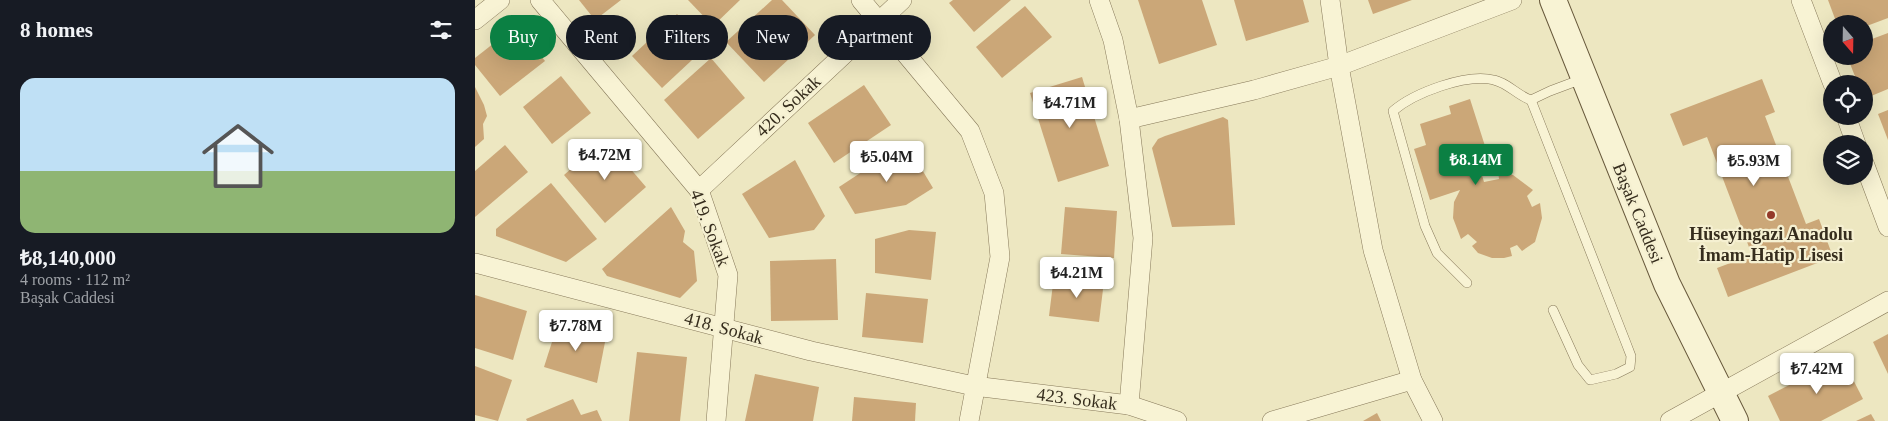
<!DOCTYPE html>
<meta charset="utf-8">
<style>
:root{--surface:#171b24;--page:#20242c;--text:#f1f3f6;--muted:#9ea1a6;--line:#363941;--accent:#0b8043}
body{margin:0;font-family:Georgia,serif;background:var(--page);color:var(--text);height:100vh;display:flex;flex-direction:column;font-size:19px;white-space:nowrap}
*{box-sizing:border-box;margin:0}
p{font-size:16px;color:var(--muted)}
.icon{flex:none;width:28px;height:28px;fill:none;stroke:currentColor;stroke-width:2;stroke-linecap:round;stroke-linejoin:round}
.map{position:relative;flex:1;overflow:hidden}
.side{display:flex;flex-direction:column;background:var(--surface);width:475px}
.side>*{flex:none}
.guide{position:absolute;left:15px;top:15px;width:475px;height:45px;display:flex;gap:10px}
.needle{width:32px;rotate:160deg}
.fabs{position:absolute;left:1348px;top:15px;display:grid;gap:10px}
.fabs a{display:grid;place-items:center;width:50px;height:50px;border-radius:50%;background:var(--surface);box-shadow:0 5px 20px #0002;font-size:25px}
.price{position:absolute;translate:-50% -42px;padding:0 11px;border-radius:5px;background:#fff;color:#222;font-size:16px;line-height:32px;filter:drop-shadow(0 1px 2px #0008)}
.price::after{content:'';position:absolute;left:50%;top:30px;width:15px;height:11px;margin-left:-8px;background:inherit;clip-path:polygon(0 0,100% 0,50% 100%)}
.price.current{background:var(--accent);color:#fff}
ul{padding:0;list-style:none}
li{display:grid;align-content:center;gap:10px;height:265px;padding:0 20px}
li+li{border-top:1px solid var(--line)}
li span{display:grid;place-items:center;height:155px;border-radius:15px;color:#555}
li>.icon{margin-inline-start:auto}
span .icon{width:90px;height:90px;fill:#fffc;stroke-width:1}
li b{font-size:21px}
h2{display:flex;justify-content:space-between;align-items:center;height:60px;padding:0 20px;font-size:21px}
.pill{padding:0 18px;border-radius:22px;background:var(--surface);box-shadow:0 5px 20px #0002;font-size:18px;line-height:45px}
.pill.current{background:var(--accent);color:#fff}
main{display:flex;flex:1;min-height:0}
.map>svg:first-child{display:block}
</style>
<main>
<section class="side">
<h2>8 homes<svg class="icon" aria-label="filters" viewBox="0 0 24 24"><path d="M4 7h16M4 17h16"/><circle cx="9" cy="7" r="2"/><circle cx="15" cy="17" r="2"/></svg></h2>
<ul>
<li><span style="background:linear-gradient(#bfe0f5 60%,#8fb573 0)"><svg class="icon" aria-label="home" viewBox="0 0 24 24"><path d="M3 11l9-7 9 7M6 9v11h12V9"/></svg></span><div><b>₺8,140,000</b><p>4 rooms · 112 m²</p><p>Başak Caddesi</p></div></li>
</ul>
</section>
<div class="map">
<svg width="1413" height="421" viewBox="0 0 1413 421">
<rect width="100%" height="100%" fill="#ede7c1"/>
<g fill="#cba778">
<path d="M104 0H146L120 20Z"/>
<path d="M213 0H265L238 26Z"/>
<path d="M297 0H307L340 35 289 82 251 42Z"/>
<path d="M478 0H536L499 32 474 3Z"/>
<path d="M663 0H727L742 45 684 64Z"/>
<path d="M759 0H828L834 22 771 41Z"/>
<path d="M893 0H937L898 14Z"/>
<path d="M1353 0H1413V18L1389 27V24H1362Z"/>
<path d="M550 6 577 37 527 78 501 47Z"/>
<path d="M202 14 232 46 187 88 157 56Z"/>
<path d="M42 25 70 61 25 96 0 65V58Z"/>
<path d="M1413 33V89L1389 99V84H1383L1372 56H1389V42Z"/>
<path d="M236 58 270 98 223 139 189 100Z"/>
<path d="M86 76 116 113 77 144 48 107Z"/>
<path d="M607 77 634 166 583 182 555 93Z"/>
<path d="M1287 79 1300 112 1290 116 1331 224 1344 219 1358 257 1253 297 1242 268 1277 255 1232 137 1208 146 1195 114Z"/>
<path d="M389 85 416 125 359 163 333 123Z"/>
<path d="M0 87 9 105 12 116 8 124 9 139 0 147Z"/>
<path d="M995 99 1010 146 999 149 1009 182 1024 179 1023 171 1038 175 1058 190 1052 196 1057 207 1065 203 1067 218 1060 242 1047 251 1042 245 1035 248 1037 256 1029 258H1017L1003 253 997 246 1002 242 993 234 986 239 978 218 979 202 985 190 955 200 939 149 951 145 945 124 976 114 974 106Z"/>
<path d="M1413 110V140L1403 114Z"/>
<path d="M748 117 753 120 760 225 697 227 677 148 683 139 690 136Z"/>
<path d="M130 139 171 187 130 223 89 175Z"/>
<path d="M431 143 458 188 431 205 380 214 364 187Z"/>
<path d="M30 145 53 172 0 217V171Z"/>
<path d="M320 160 350 216 339 230 294 238 267 194Z"/>
<path d="M76 183 122 239 91 262 21 236V229Z"/>
<path d="M196 207 210 231 208 242 219 251 222 281 205 298 132 276 127 269Z"/>
<path d="M590 207 642 211 639 258 586 254Z"/>
<path d="M434 230 461 232 456 280 400 273V239Z"/>
<path d="M361 259 363 320 296 321 295 261Z"/>
<path d="M579 276 629 281 624 322 574 316Z"/>
<path d="M391 293 453 299 448 343 387 337Z"/>
<path d="M0 295 52 311 38 360 0 348Z"/>
<path d="M84 320 131 337 122 383 69 367Z"/>
<path d="M1413 334V374L1398 342Z"/>
<path d="M162 352 212 357 205 421H154Z"/>
<path d="M1367 358 1388 399 1346 421H1305L1293 396Z"/>
<path d="M0 366 37 380 23 421 0 415Z"/>
<path d="M280 374 344 387 338 421H270Z"/>
<path d="M379 397 441 403 440 421H377Z"/>
<path d="M98 399 106 415 122 410 127 421H52L51 419Z"/>
<path d="M902 413 906 421H888Z"/>
<path d="M1396 414 1400 421H1381Z"/>
</g>
<g fill="none" stroke-linecap="round" stroke-linejoin="round">
<g stroke="#867859" stroke-width="10">
<g id="lane">
<path d="M1056 100 1151 343 1156 356 1155 367 1141 374 1115 380 1103 365 1078 310"/>
<path d="M992 283 962 253 950 226 918 111C939 93 991 73 1019 80 1033 83 1043 96 1056 100L1075 91 1107 79"/>
</g>
</g>
<g stroke="#867859" stroke-width="20">
<g id="street">
<path d="M65 0 224 190 253 275 241 421"/>
<path d="M386 0 495 131 519 193 525 257 494 421"/>
<path d="M624 0 638 40 654 119 668 238 654 405"/>
<path d="M855 0 864 66 898 250 937 380 958 421"/>
<path d="M1326 0 1358 84"/>
<path d="M0 20 25 0"/>
<path d="M1371 116 1381 144"/>
<path d="M654 119 779 90 864 66 1037 0"/>
<path d="M1389 163 1413 227"/>
<path d="M224 190 427 0"/>
<path d="M0 263 336 351 499 386 654 405 702 421"/>
<path d="M797 421 937 380"/>
<path d="M1195 421 1413 301"/>
</g>
</g>
<g stroke="#68593c" stroke-width="28">
<path id="secondary" d="M1078 0 1192 284 1260 421"/>
</g>
<use href="#lane" stroke="#f8f3d4" stroke-width="9"/>
<use href="#street" stroke="#f8f3d4" stroke-width="19"/>
<use href="#secondary" stroke="#f8f3d4" stroke-width="26"/>
</g>
<circle fill="#943a2a" stroke="#f5f0d1" stroke-width="2" cx="1296" cy="215" r="5"/>
<g text-anchor="middle" stroke-width="4.5" stroke-linejoin="round" paint-order="stroke">
<g font-size="18" fill="#362d1d" stroke="#f5f0d1">
<text transform="translate(313 106) rotate(-43)" y="6">420. Sokak</text>
<text transform="translate(1163 213) rotate(68)" y="6">Başak Caddesi</text>
<text transform="translate(235 228) rotate(69)" y="6">419. Sokak</text>
<text transform="translate(249 328) rotate(15)" y="6">418. Sokak</text>
<text transform="translate(602 399) rotate(7)" y="6">423. Sokak</text>
</g>
<g font-size="18" font-weight="bold" fill="#362d1d" stroke="#f5f0d1">
<text x="1296" y="240">Hüseyingazi Anadolu<tspan x="1296" dy="21">İmam-Hatip Lisesi</tspan></text>
</g>
</g>
</svg>
<div class="fabs">
<a><svg class="needle" viewBox="-14 -14 28 28"><path d="M0-13l5 13h-10z" fill="#e53935"/><path d="M0 13l5-13h-10z" fill="#9ea1a6"/></svg></a>
<a><svg class="icon" aria-label="locate" viewBox="0 0 24 24"><circle cx="12" cy="12" r="6"/><path d="M12 2v4M12 18v4M2 12h4M18 12h4"/></svg></a>
<a><svg class="icon" aria-label="layers" viewBox="0 0 24 24"><path d="M12 4l9 5-9 5-9-5zM3 14l9 5 9-5"/></svg></a>
</div>
<b class="price" style="left:595px;top:129px">₺4.71M</b>
<b class="price" style="left:130px;top:181px">₺4.72M</b>
<b class="price" style="left:412px;top:183px">₺5.04M</b>
<b class="price current" style="left:1001px;top:186px">₺8.14M</b>
<b class="price" style="left:1279px;top:187px">₺5.93M</b>
<b class="price" style="left:602px;top:299px">₺4.21M</b>
<b class="price" style="left:101px;top:352px">₺7.78M</b>
<b class="price" style="left:1342px;top:395px">₺7.42M</b>
<div class="guide">
<a class="pill current">Buy</a>
<a class="pill">Rent</a>
<a class="pill">Filters</a>
<a class="pill">New</a>
<a class="pill">Apartment</a>
</div>
</div>
</main>
